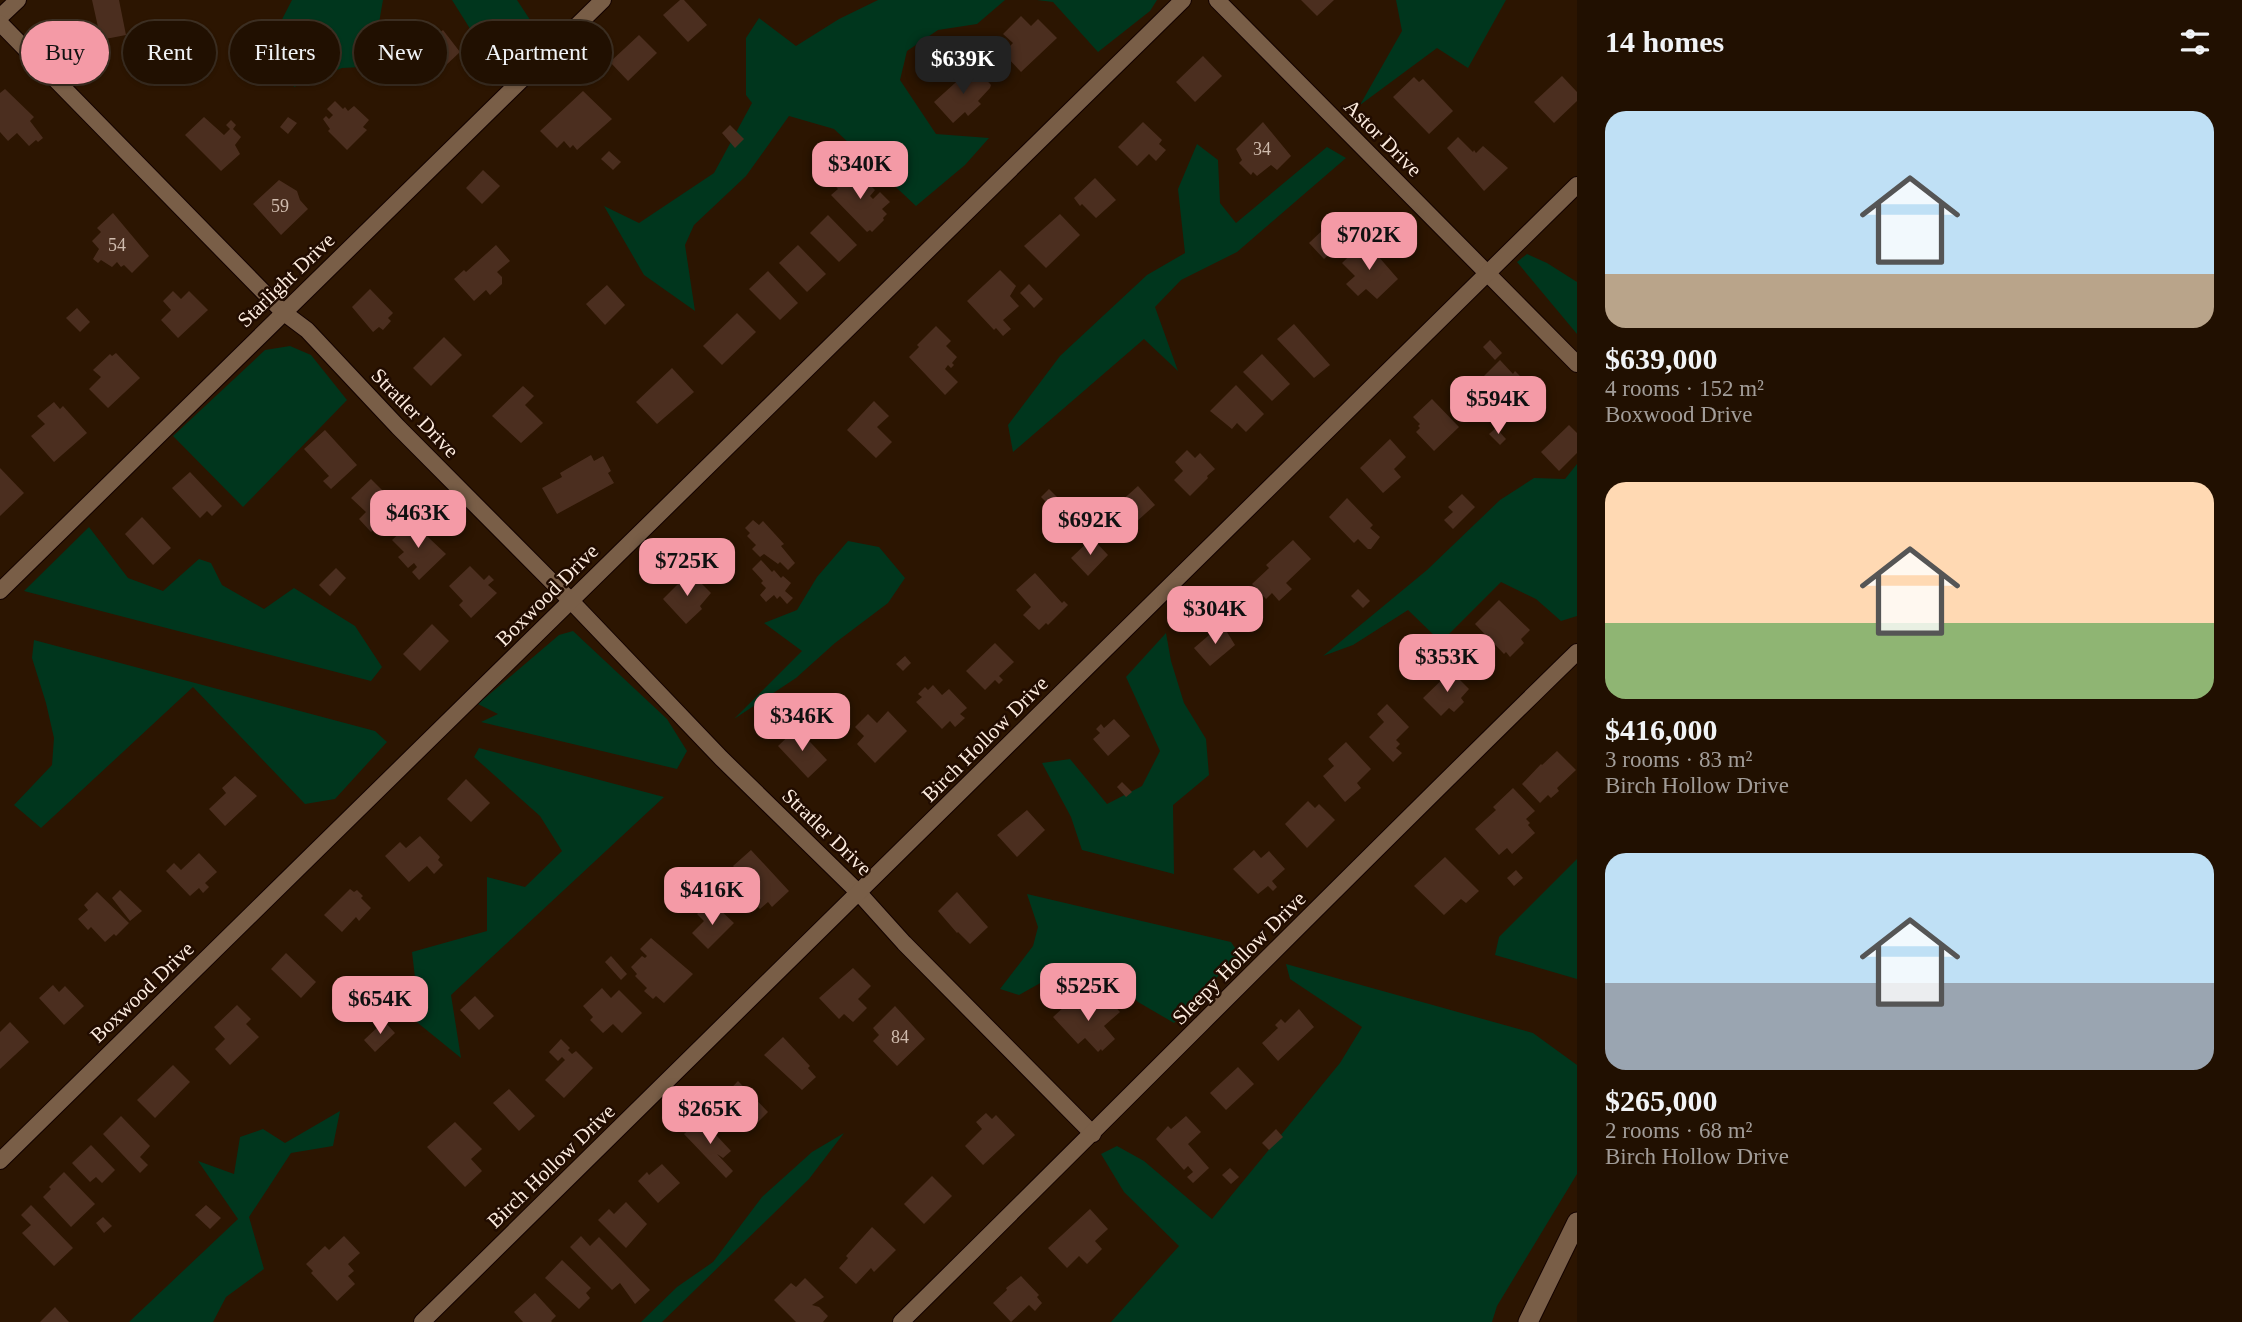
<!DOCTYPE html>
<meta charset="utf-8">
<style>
:root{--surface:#211001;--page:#29190b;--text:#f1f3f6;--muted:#a29d99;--line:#3e3023;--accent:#f49aa6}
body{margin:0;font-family:Georgia,serif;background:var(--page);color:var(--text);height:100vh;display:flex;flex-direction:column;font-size:26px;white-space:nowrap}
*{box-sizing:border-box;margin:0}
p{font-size:23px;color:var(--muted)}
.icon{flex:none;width:38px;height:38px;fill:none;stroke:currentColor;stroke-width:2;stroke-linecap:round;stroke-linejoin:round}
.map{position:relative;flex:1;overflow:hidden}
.sheet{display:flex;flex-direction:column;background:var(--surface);width:665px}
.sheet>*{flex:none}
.guide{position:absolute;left:21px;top:21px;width:665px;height:63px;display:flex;gap:14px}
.price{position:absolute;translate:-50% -60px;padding:0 16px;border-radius:14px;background:var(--accent);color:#111;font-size:23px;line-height:46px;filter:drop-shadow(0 2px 4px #0008)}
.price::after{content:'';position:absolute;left:50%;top:42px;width:21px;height:16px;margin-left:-10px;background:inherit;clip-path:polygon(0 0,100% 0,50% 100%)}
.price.active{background:#222;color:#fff}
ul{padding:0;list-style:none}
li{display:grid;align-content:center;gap:14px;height:371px;padding:0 28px}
li span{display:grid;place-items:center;height:217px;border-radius:21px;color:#555}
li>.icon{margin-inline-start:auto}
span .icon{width:126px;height:126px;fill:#fffc;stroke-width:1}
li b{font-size:30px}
h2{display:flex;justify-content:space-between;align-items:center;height:84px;padding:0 28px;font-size:30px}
.pill{padding:0 24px;border-radius:32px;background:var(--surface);box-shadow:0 2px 5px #0004,0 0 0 2px var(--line);font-size:24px;line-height:63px}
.pill.active{background:var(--accent);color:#111}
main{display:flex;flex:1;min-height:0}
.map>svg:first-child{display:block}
</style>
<main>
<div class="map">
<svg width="1577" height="1322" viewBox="0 0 1577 1322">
<rect width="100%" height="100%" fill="#2c1501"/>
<g fill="#00361d">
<path d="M292 0H383L376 40 362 67 342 68 294 87 276 31Z"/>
<path d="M452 0H517L538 32 494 67Z"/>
<path d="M878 0H1005L977 24 938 30 907 51 900 80 936 134 989 138 965 165 916 206 834 129 789 116 746 176 694 225 685 245 695 311 644 275 604 206 639 223 714 173 752 103 746 95V38L759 18 796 46 839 19Z"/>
<path d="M1037 0H1157L1150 11 1098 52 1053 2Z"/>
<path d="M1396 0H1506L1468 68 1437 48 1360 105 1402 31Z"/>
<path d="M1197 144 1218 160 1220 203 1236 223 1327 147 1346 158 1237 252 1181 280 1155 307 1178 371 1144 339 1013 452 1008 425 1060 356 1147 275 1185 253 1178 189Z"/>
<path d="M1527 254 1547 263 1577 282V334L1517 262Z"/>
<path d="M290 346 311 355 347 400 243 507 173 436 265 350Z"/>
<path d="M1577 464V616L1561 621 1536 599 1501 582 1441 642 1408 610 1353 645 1323 656 1427 570 1500 500 1534 478 1565 479Z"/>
<path d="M89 527 128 578 163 591 199 559 211 563 222 585 264 609 294 588 355 626 382 667 371 681 24 591Z"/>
<path d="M848 541 879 547 905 578 888 603 835 643 796 678 734 719 802 651 764 623 797 610 817 577Z"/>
<path d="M573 631 667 719 687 751 677 769 481 722 498 714 478 704 559 635Z"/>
<path d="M1166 633 1171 661 1184 703 1206 739 1209 775 1173 805 1174 874 1082 850 1071 817 1042 763 1070 759 1107 804 1142 786 1160 751 1126 677Z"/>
<path d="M34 640 375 731 387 742 335 799 305 804 193 687 41 828 14 805 52 765 54 738 46 703 32 658Z"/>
<path d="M479 748 664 797 451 995 461 1058 413 1019 418 1003 412 952 487 931V877L525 887 562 851 540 816 474 757Z"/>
<path d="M1577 859V979L1495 955 1499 937Z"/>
<path d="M1027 894 1231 942 1239 954 1174 1023 1138 1002 1106 970 1067 968 1019 995 1000 989 1033 946 1038 927Z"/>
<path d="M1286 964 1533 1033 1577 1065V1174L1497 1306 1492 1322H1111L1179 1246 1124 1192 1101 1154 1117 1146 1144 1161 1212 1219 1340 1063 1362 1027 1290 979Z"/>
<path d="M340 1111 333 1146 291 1153 249 1217 264 1269 226 1297 213 1322H129L238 1219 198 1161 234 1174 240 1137 263 1129 285 1143Z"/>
<path d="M844 1133 809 1179 662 1322H641L677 1287 713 1262 762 1197 812 1152Z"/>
</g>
<g fill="#4b2e1f">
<path d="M92 0H119L126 35 95 41 92 28 98 27Z"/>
<path d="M680 0H684L707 25 688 42 663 15Z"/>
<path d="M1301 0H1334L1317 16Z"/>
<path d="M1021 16 1031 26 1038 19 1057 38 1021 72 1003 53 1013 43 1003 34Z"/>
<path d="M443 30 460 52 428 82 424 77 422 78 418 70 429 61 418 47 424 41 426 44Z"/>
<path d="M639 35 657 53 628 81 610 62Z"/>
<path d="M1203 56 1222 76 1195 102 1176 82Z"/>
<path d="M973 70 975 71 977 70 991 85 990 88 978 101 981 104 968 116 965 112 953 123 934 102 965 74 967 76Z"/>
<path d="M1562 76 1577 92V101L1554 123 1534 102Z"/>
<path d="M1414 77 1419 82 1423 79 1453 111 1429 134 1393 97Z"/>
<path d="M5 89 34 117 30 121 43 138 38 142 36 140 29 146 17 133 8 141 0 132V93Z"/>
<path d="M583 91 612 119 577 150 573 145 570 148 564 141 557 148 540 131Z"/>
<path d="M335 101 343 109 345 107 348 111 354 106 369 120 363 127 367 130 347 150 328 131 330 129 323 119 326 116 329 119 333 115 327 109Z"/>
<path d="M204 117 224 135 230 129 226 125 231 120 236 125 233 129 241 137 235 145 240 154 221 171 185 135Z"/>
<path d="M288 117 297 123 288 134 280 127Z"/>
<path d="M1143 122 1162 140 1159 144 1166 150 1156 161 1149 154 1137 166 1118 147Z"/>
<path d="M1263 122 1291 156 1277 170 1271 165 1257 176 1253 172 1251 175 1239 163 1242 160 1236 149Z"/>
<path d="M730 125 744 139 735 148 722 133Z"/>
<path d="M1458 137 1473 152 1474 150 1476 153 1483 146 1508 168 1484 191 1447 148Z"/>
<path d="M609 151 621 162 613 170 601 159Z"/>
<path d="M483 170 500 186 482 204 466 188Z"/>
<path d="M841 170 857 183 863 178 875 190 870 196 873 199 880 192 890 202 882 209 887 214 883 218 884 220 872 232 870 230 867 232 831 195 838 189 830 180Z"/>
<path d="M1095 178 1116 200 1096 218 1082 204 1080 206 1074 198Z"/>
<path d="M279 180 297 191 300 200 308 209 281 235 253 204Z"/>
<path d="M113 213 149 256 132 273 124 265 121 267 117 262 112 267 101 260 98 263 93 259 99 249 92 241 101 232 97 228Z"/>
<path d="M1060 214 1080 235 1046 268 1024 246Z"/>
<path d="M828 215 857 245 839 262 810 233Z"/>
<path d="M1327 226 1342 242 1324 259 1309 243Z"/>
<path d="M1365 241 1398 279 1377 299 1366 289 1358 296 1346 284 1355 276 1342 263Z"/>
<path d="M496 245 510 261 497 272 502 277V284L490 295 486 290 474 301 454 279 464 270 466 272Z"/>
<path d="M798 245 826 274 807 292 779 263Z"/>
<path d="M1000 270 1016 286 1010 296 1019 306 1003 320 1011 329 1003 336 996 328 994 330 967 301Z"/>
<path d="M768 271 798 303 780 320 749 289Z"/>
<path d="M1029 284 1043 299 1034 308 1020 293Z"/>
<path d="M607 285 625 305 605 325 586 304Z"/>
<path d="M370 289 393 313 388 318 391 321 383 330 379 327 373 332 352 307Z"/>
<path d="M173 291 181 299 189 291 208 310 178 338 161 320 171 310 163 301Z"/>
<path d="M77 308 90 322 80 332 66 318Z"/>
<path d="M737 313 756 332 722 365 703 346Z"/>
<path d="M1294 324 1330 365 1314 378 1277 339Z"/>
<path d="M936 326 951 341 946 346 957 357 952 363 954 365 951 368 948 365 945 369 958 382 945 395 909 357 919 347 917 345Z"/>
<path d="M444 337 462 355 431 386 413 368Z"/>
<path d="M1490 340 1502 353 1495 360 1483 347Z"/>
<path d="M116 353 140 378 108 408 89 389 101 377 93 370 110 354 112 356Z"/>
<path d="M1262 354 1290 384 1272 401 1243 372Z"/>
<path d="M1500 360 1513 374 1515 371 1534 390 1505 418 1487 399 1497 389 1484 376Z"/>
<path d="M672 368 694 392 657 424 636 402Z"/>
<path d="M1236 385 1264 414 1246 432 1237 423 1232 429 1210 411Z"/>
<path d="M523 386 534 396 525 405 543 423 521 443 492 416Z"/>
<path d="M1432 399 1459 427 1434 451 1416 432 1420 428 1418 426 1420 424 1413 417Z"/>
<path d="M874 401 889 416 877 427 892 442 876 458 847 430Z"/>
<path d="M54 402 60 409 63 406 87 433 54 462 31 436 45 424 37 416Z"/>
<path d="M1569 425 1577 433V453L1559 471 1541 452Z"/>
<path d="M1496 428 1506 439 1500 445 1489 434Z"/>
<path d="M325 430 357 465 331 489 323 481 329 476 304 449Z"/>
<path d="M1390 439 1406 457 1394 469 1401 477 1383 493 1360 468Z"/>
<path d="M1187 450 1195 458 1200 453 1215 469 1207 476 1208 478 1190 496 1174 480 1183 471 1175 462Z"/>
<path d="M591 455 594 461 603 456 611 471 608 473 614 483 557 514 542 488 562 477 560 473Z"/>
<path d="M0 468 24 493 0 516Z"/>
<path d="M190 472 222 506 212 516 207 511 200 518 172 488Z"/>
<path d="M371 479 398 506 371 532 359 519 366 512 351 498Z"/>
<path d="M1138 486 1155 505 1126 531 1109 512Z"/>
<path d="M1049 489 1059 499 1051 507 1041 497Z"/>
<path d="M1462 494 1475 507 1453 529 1444 520 1453 512 1448 507Z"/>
<path d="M1347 498 1373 525 1370 528 1380 537 1371 549H1368L1358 539 1354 543 1329 517Z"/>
<path d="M142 517 171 548 153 565 125 534Z"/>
<path d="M753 520 759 525 763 521 784 544 781 546 795 563 788 570 780 562 778 564 764 554 760 557 752 549 756 545 747 536 750 533 745 528Z"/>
<path d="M412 522 446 554 419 580 412 572 417 567 414 563 408 568 398 557 404 552 392 540Z"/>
<path d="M1092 538 1108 555 1088 576 1071 558Z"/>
<path d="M1293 540 1311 559 1286 583 1292 589 1279 601 1272 593 1266 599 1252 584 1269 568 1266 565Z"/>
<path d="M761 560 772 572 774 570 781 578 783 576 791 583 785 591 793 598 787 604 780 596 777 599 774 595 766 602 760 595 766 588 761 583 763 581 752 569Z"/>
<path d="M470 566 484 580 489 575 494 580 488 585 497 593 471 618 459 605 463 601 449 586Z"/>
<path d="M336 568 346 578 330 596 319 585Z"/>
<path d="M690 572 711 593 700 606 702 609 686 624 663 599Z"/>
<path d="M1035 573 1062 603 1064 601 1068 605 1048 625 1046 623 1039 630 1023 615 1031 607 1016 590Z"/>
<path d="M1358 589 1370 601 1363 608 1351 596Z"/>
<path d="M1499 600 1530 630 1521 639 1524 643 1510 657 1506 652 1504 654 1475 624Z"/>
<path d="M432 624 449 641 420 671 403 654Z"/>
<path d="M1222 624 1235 645 1210 666 1194 648Z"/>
<path d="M995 643 1014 662 999 676 1003 680 999 684 995 680 985 690 966 671Z"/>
<path d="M905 656 911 663 903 671 896 664Z"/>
<path d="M1451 671 1469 689 1461 698 1464 702 1454 712 1449 708 1441 716 1423 698Z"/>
<path d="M933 685 942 695 949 689 967 708 960 714 965 718 955 727 950 721 942 729 916 702 922 697 918 694 925 687 928 690Z"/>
<path d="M1387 704 1409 727 1396 740 1400 744 1396 748 1402 753 1393 762 1369 737 1384 722 1377 714Z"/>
<path d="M888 711 907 731 875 763 857 744 864 736 855 727 868 714 877 723Z"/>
<path d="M1114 719 1130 736 1108 756 1093 739 1100 733 1096 729 1101 724 1104 728Z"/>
<path d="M797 728 827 760 808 778 778 746Z"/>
<path d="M1346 742 1371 769 1357 783 1361 788 1345 802 1323 776 1334 766 1328 759Z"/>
<path d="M1557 751 1576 770 1557 788 1559 791 1551 798 1548 795 1540 803 1522 784 1541 764 1542 765Z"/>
<path d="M235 776 257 796 225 826 209 809 226 793 222 788Z"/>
<path d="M466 779 490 803 471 822 447 799Z"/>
<path d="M1122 782 1132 792 1126 797 1117 787Z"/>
<path d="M1513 788 1535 811 1526 819 1530 823 1528 825 1535 833 1512 854 1507 848 1499 855 1475 829 1496 810 1493 807Z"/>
<path d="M1308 801 1315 808 1319 804 1335 820 1307 848 1285 824Z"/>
<path d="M1027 810 1045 830 1017 857 997 835Z"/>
<path d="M420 836 440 857 438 860 443 865 434 874 427 866 409 882 385 856 400 842 406 848Z"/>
<path d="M751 850 789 891 772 907 768 902 760 909 753 902 760 896 733 866Z"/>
<path d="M1254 850 1261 858 1269 851 1285 869 1272 881 1277 887 1273 891 1268 886 1258 894 1233 869Z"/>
<path d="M199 853 217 872 205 883 209 887 203 893 199 888 190 896 166 871 174 863 181 870Z"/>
<path d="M1445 857 1479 891 1466 903 1461 899 1444 915 1414 886Z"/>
<path d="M1516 870 1523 878 1514 886 1507 878Z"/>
<path d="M350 889 354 892 357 890 363 896 361 898 371 908 359 921 356 917 342 932 324 915Z"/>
<path d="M120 890 142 911 130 921 112 898Z"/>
<path d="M97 892 129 923 116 936 114 934 105 942 91 927 88 930 78 919 88 910 84 905Z"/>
<path d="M957 892 988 927 970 944 958 932 957 933 938 911Z"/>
<path d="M705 907 712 914 718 908 734 923 708 949 692 933 704 921 697 914Z"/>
<path d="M651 938 693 974 664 1003 656 996 653 999 644 991 647 988 635 976 637 974 631 967 642 956 645 958 647 956 640 949Z"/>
<path d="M286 953 316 982 301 998 271 969Z"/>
<path d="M611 956 627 974 621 980 605 962Z"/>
<path d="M853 968 871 986 858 999 867 1008 853 1022 844 1014 839 1019 819 998Z"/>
<path d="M53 985 59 992 65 986 84 1006 64 1025 39 998Z"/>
<path d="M602 988 611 998 619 990 642 1013 622 1033 613 1024 603 1033 590 1020 593 1017 583 1006Z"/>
<path d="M475 996 494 1016 479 1030 460 1010Z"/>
<path d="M1076 996 1092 1013 1108 999 1120 1012 1104 1026 1115 1039 1102 1051 1101 1049 1098 1052 1085 1038 1078 1044 1053 1017Z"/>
<path d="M237 1005 251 1019 246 1024 259 1037 230 1065 215 1049 225 1039 214 1027Z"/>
<path d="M895 1006 925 1039 897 1066 873 1041 879 1035 873 1028Z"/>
<path d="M1299 1009 1314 1027 1278 1061 1262 1043 1278 1028 1275 1025 1281 1019 1285 1023Z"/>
<path d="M384 1021 395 1033 375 1052 364 1040Z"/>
<path d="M10 1022 29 1042 0 1069V1032Z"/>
<path d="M783 1037 810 1066 808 1068 816 1077 802 1090 764 1055Z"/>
<path d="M561 1039 570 1048 568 1050 572 1054 576 1051 593 1068 564 1098 545 1080 565 1060 562 1057 558 1061 549 1052Z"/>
<path d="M173 1065 190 1082 155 1118 137 1100Z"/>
<path d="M1238 1067 1254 1084 1226 1110 1210 1093Z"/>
<path d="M738 1081 768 1112 752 1128 748 1124 741 1131 715 1105Z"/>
<path d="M509 1089 535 1116 519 1131 493 1103Z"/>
<path d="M986 1113 992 1119 996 1115 1015 1135 983 1165 965 1146 982 1129 976 1122Z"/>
<path d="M121 1116 150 1146 140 1157 148 1165 140 1173 103 1134Z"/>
<path d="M1186 1116 1201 1132 1188 1144 1209 1168 1193 1183 1187 1177 1193 1172 1188 1166 1184 1170 1156 1139 1168 1126 1171 1129Z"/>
<path d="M701 1119 731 1151 723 1158 717 1154 733 1171 726 1178 684 1134Z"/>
<path d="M455 1122 482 1149 471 1159 482 1171 465 1187 427 1147Z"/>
<path d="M1276 1129 1283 1137 1269 1150 1262 1143Z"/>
<path d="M91 1145 115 1170 102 1183 96 1177 90 1182 72 1163Z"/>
<path d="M662 1164 680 1183 658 1203 638 1181 647 1172 649 1175Z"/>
<path d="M1230 1168 1239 1177 1231 1184 1222 1175Z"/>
<path d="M64 1172 95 1204 71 1227 43 1197 51 1189 49 1187Z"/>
<path d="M932 1176 952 1196 924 1224 904 1204Z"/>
<path d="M626 1202 647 1224 626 1248 598 1220 609 1209 614 1214Z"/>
<path d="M31 1205 73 1248 54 1266 22 1233 31 1225 21 1215Z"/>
<path d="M206 1205 221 1218 210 1229 195 1215Z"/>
<path d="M1090 1209 1108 1229 1095 1241 1102 1249 1087 1264 1079 1256 1067 1268 1048 1248Z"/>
<path d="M103 1217 112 1226 104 1233 96 1223Z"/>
<path d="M872 1227 896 1250 874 1272 871 1268 856 1284 839 1268 848 1258 846 1256Z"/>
<path d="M344 1236 360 1253 348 1264 354 1271 348 1276 355 1284 337 1301 311 1273 313 1271 306 1264 325 1246 329 1250Z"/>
<path d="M581 1236 590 1246 599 1237 650 1290 635 1304 620 1283 612 1290 570 1247Z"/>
<path d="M562 1260 591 1288 586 1293 590 1298 579 1309 545 1278Z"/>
<path d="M1021 1276 1039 1295 1037 1297 1042 1303 1035 1311 1029 1305 1011 1322 993 1303 1007 1290 1006 1288Z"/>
<path d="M805 1278 824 1297 812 1305 819 1307 828 1316 823 1322H796L774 1300 791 1283 796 1287Z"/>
<path d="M535 1293 556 1316 551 1321 552 1322H523L514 1312Z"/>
<path d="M55 1307 69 1322H40Z"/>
</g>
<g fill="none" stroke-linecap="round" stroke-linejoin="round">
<g stroke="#130200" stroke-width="18">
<g id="minor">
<path d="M1217 0 1577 364"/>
<path d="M0 17 18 0"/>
<path d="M0 23 283 312 307 330 398 427 571 601 721 758 859 893 904 943 1093 1134"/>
<path d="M0 591 603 0"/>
<path d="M0 1161 1183 0"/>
<path d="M422 1322 1577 185"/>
<path d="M901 1322C1127 1100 1350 873 1577 652"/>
</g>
</g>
<g stroke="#130200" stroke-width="21">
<path id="tertiary" d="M1528 1322 1577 1222"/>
</g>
<use href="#minor" stroke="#795e47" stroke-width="16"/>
<use href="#tertiary" stroke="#795e47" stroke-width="19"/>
</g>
<g text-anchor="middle" stroke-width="5" stroke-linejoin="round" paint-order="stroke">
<g font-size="18" fill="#d0bcae">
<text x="1262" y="155">34</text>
<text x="280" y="212">59</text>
<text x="117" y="251">54</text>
<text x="900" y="1043">84</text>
</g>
<g font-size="21" fill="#fcebde" stroke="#210c00">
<text transform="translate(1383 138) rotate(45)" y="7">Astor Drive</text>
<text transform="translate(286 280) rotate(-44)" y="7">Starlight Drive</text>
<text transform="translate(415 413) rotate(46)" y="7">Stratler Drive</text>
<text transform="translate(547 595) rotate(-45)" y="7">Boxwood Drive</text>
<text transform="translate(985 739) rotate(-45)" y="7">Birch Hollow Drive</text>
<text transform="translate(827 832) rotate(44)" y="7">Stratler Drive</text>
<text transform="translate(1239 958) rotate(-45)" y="7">Sleepy Hollow Drive</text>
<text transform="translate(142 992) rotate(-44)" y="7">Boxwood Drive</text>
<text transform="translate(551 1166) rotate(-44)" y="7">Birch Hollow Drive</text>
</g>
</g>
</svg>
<b class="price active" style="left:963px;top:96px">$639K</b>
<b class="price" style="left:860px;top:201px">$340K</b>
<b class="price" style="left:1369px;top:272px">$702K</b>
<b class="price" style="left:1498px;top:436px">$594K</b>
<b class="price" style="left:418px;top:550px">$463K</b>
<b class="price" style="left:1090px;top:557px">$692K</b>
<b class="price" style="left:687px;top:598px">$725K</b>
<b class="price" style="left:1215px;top:646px">$304K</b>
<b class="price" style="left:1447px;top:694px">$353K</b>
<b class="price" style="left:802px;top:753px">$346K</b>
<b class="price" style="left:712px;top:927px">$416K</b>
<b class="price" style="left:1088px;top:1023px">$525K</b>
<b class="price" style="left:380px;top:1036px">$654K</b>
<b class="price" style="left:710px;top:1146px">$265K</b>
<div class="guide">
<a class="pill active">Buy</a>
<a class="pill">Rent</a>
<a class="pill">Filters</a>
<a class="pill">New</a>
<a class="pill">Apartment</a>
</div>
</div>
<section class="sheet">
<h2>14 homes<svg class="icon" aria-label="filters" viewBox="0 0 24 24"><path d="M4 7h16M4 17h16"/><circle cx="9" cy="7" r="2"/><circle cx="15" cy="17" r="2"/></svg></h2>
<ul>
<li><span style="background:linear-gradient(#bfe0f5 75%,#b9a48a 0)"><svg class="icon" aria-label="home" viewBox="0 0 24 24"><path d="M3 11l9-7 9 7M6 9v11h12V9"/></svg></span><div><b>$639,000</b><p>4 rooms · 152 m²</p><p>Boxwood Drive</p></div></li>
<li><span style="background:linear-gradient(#ffd9b3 65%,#8fb573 0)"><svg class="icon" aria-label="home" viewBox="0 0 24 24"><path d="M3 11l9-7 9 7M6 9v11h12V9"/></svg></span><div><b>$416,000</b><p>3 rooms · 83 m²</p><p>Birch Hollow Drive</p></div></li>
<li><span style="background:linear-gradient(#bfe0f5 60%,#9aa5b1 0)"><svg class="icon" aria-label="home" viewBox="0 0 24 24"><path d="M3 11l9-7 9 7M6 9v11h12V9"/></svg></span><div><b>$265,000</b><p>2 rooms · 68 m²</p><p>Birch Hollow Drive</p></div></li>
</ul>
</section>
</main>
